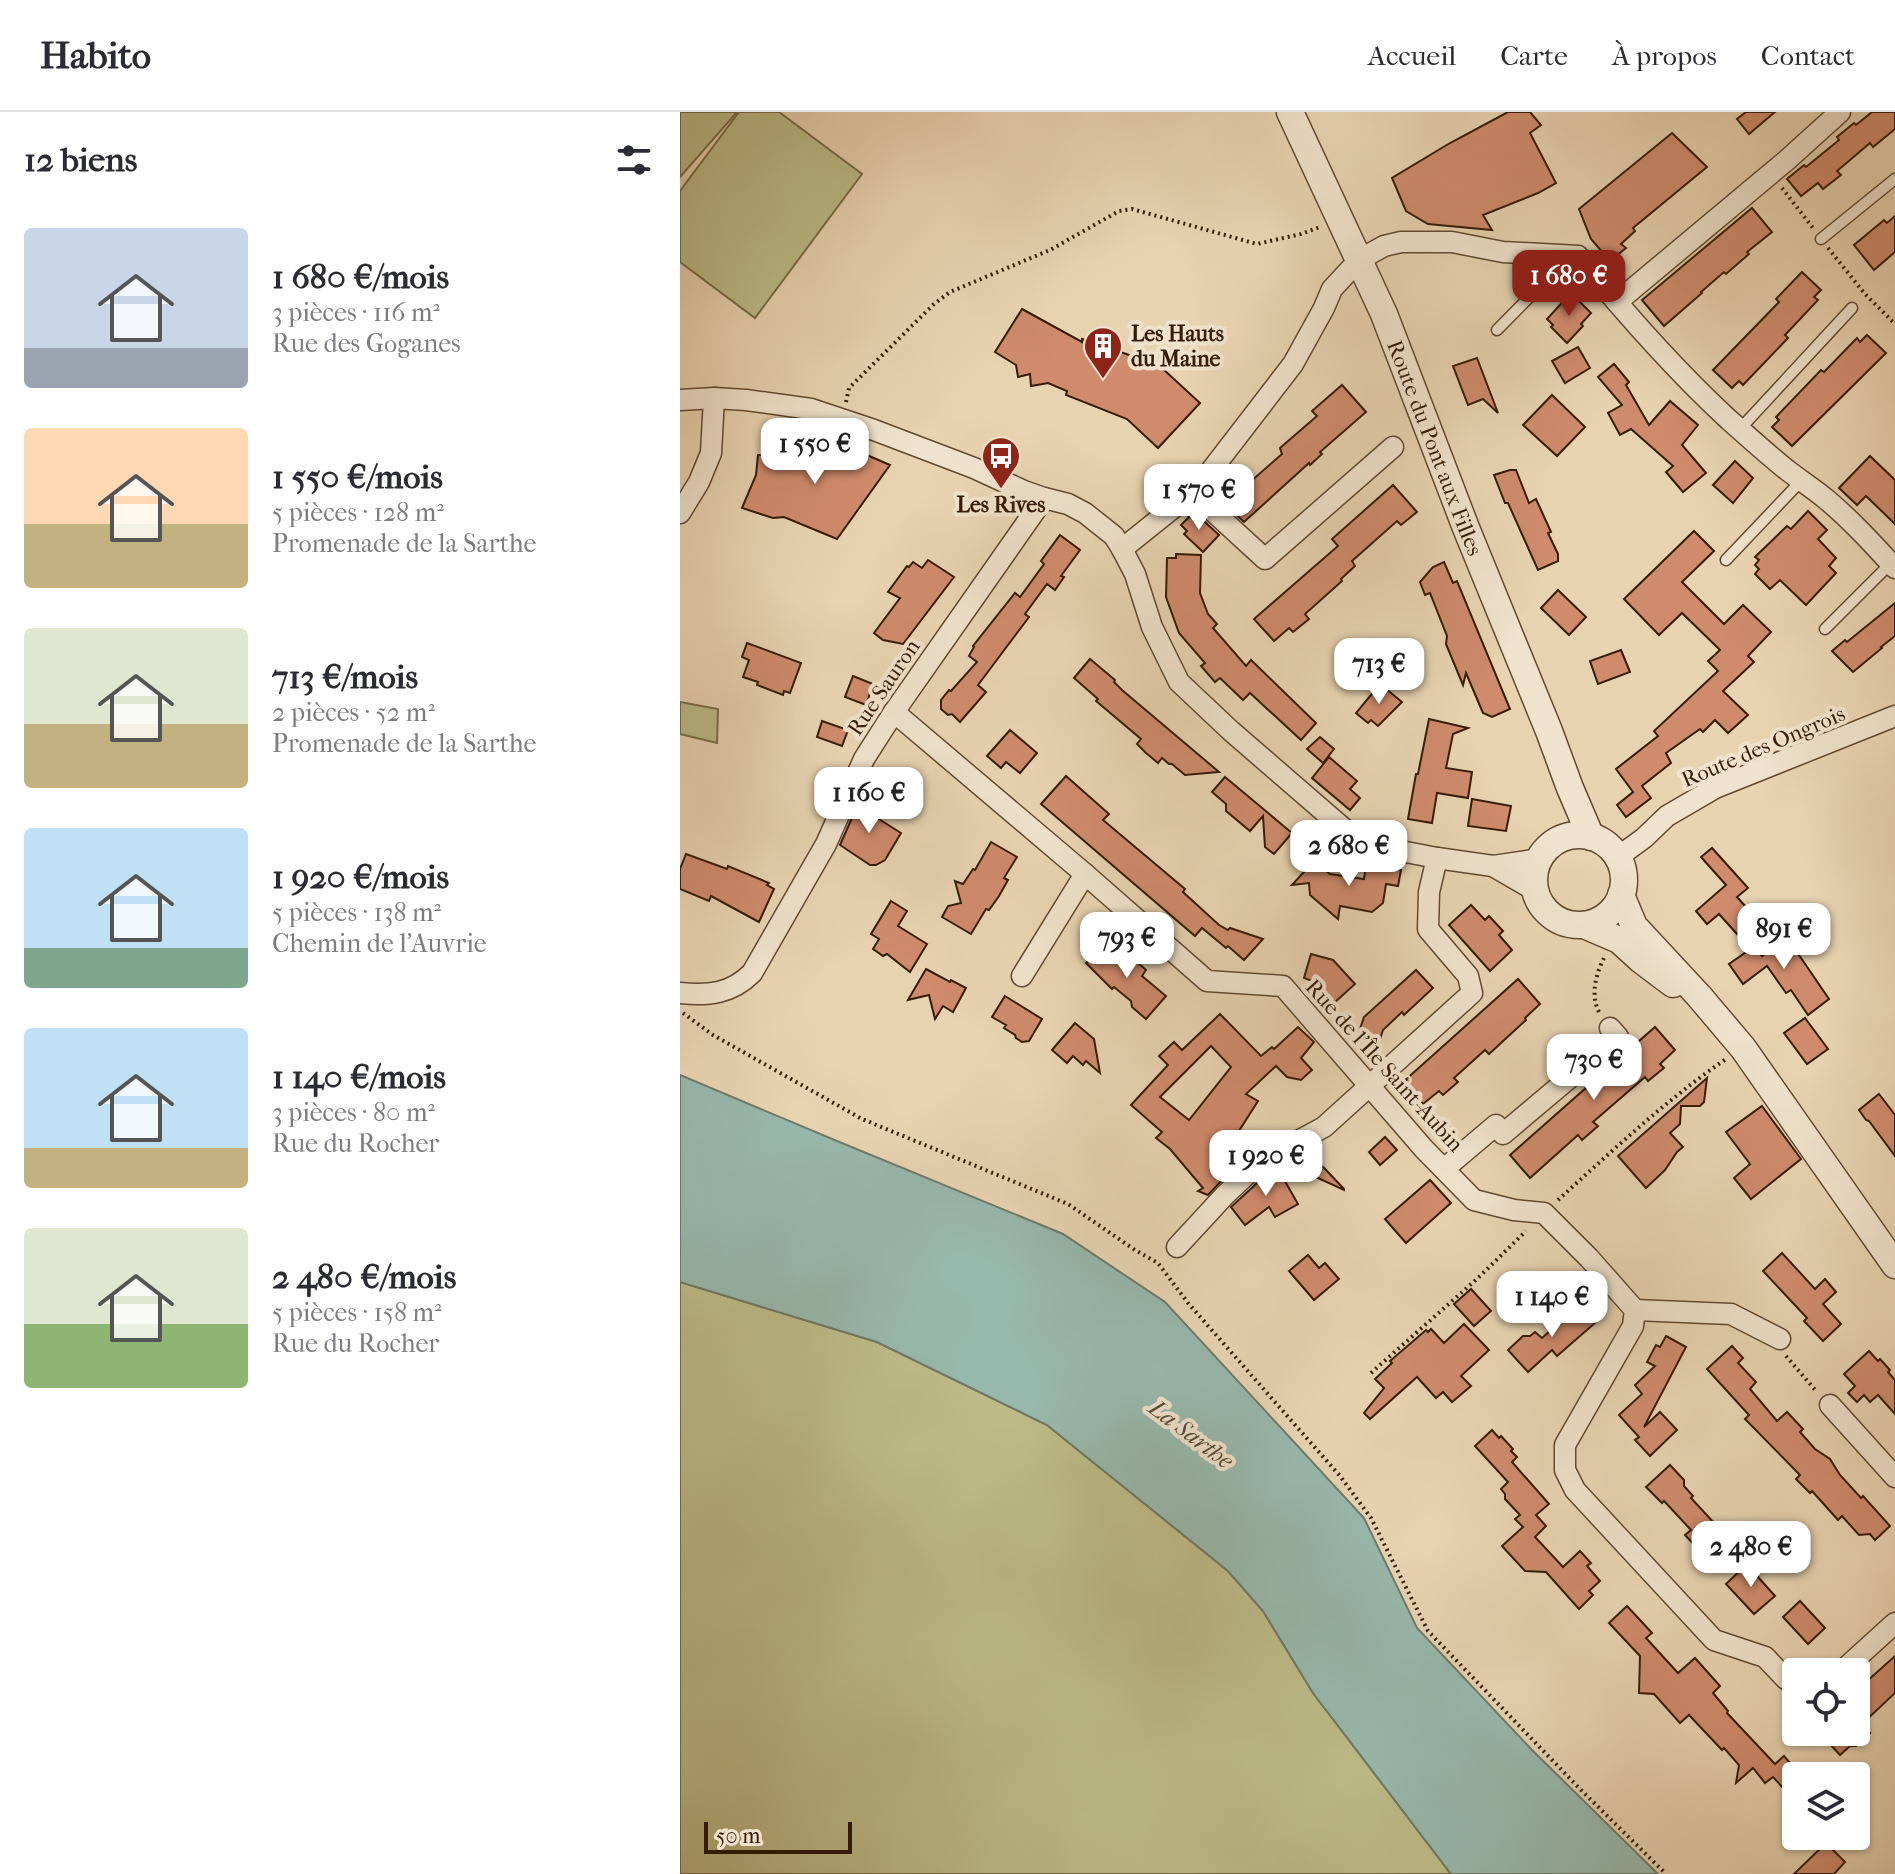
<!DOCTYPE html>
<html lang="fr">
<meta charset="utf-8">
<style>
:root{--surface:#fff;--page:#f7f7f7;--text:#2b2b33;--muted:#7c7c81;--line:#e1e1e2;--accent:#8f2418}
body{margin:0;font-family:"IM FELL French Canon",serif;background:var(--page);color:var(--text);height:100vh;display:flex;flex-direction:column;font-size:30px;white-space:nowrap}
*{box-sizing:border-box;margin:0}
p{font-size:26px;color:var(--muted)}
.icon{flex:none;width:44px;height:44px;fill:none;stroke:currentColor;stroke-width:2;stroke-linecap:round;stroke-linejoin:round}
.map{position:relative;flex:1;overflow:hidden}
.panel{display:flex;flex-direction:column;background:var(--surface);width:680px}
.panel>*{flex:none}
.fabs{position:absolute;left:1102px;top:1546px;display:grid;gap:16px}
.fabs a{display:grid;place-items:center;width:88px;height:88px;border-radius:8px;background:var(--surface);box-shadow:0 2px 6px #0004;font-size:40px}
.scale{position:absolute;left:24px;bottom:20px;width:148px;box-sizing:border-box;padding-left:8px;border:4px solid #351c06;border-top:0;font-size:22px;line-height:28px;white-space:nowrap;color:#351c06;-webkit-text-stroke:6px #f0e2cc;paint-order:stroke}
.price{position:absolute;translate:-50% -68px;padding:0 18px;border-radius:16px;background:#fff;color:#222;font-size:26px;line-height:52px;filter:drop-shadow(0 2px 4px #0008)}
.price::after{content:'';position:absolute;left:50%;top:48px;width:24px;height:18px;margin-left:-12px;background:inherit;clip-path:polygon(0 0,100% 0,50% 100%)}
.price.on{background:var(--accent);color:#fff}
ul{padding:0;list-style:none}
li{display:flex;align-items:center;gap:24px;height:200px;padding:0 24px}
li span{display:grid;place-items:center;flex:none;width:224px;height:160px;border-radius:8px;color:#555}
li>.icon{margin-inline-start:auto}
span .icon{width:96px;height:96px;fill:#fffc;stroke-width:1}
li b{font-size:34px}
h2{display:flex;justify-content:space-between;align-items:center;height:96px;padding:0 24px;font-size:34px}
header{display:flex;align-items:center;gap:48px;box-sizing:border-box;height:112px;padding:0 40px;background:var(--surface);border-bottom:2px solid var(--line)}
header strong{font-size:38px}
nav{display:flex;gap:44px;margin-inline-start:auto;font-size:28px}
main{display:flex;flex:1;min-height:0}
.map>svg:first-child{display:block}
</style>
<header>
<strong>Habito</strong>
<nav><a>Accueil</a><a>Carte</a><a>À propos</a><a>Contact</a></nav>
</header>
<main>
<section class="panel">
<h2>12 biens<svg class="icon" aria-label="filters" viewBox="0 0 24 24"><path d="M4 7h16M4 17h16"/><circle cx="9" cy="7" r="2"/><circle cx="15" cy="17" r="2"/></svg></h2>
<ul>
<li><span style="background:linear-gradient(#c9d6e8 75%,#9aa5b1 0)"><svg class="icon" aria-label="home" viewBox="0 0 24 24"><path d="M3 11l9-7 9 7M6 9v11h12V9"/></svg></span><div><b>1 680 €/mois</b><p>3 pièces · 116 m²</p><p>Rue des Goganes</p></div></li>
<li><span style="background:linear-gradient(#ffd9b3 60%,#c2b280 0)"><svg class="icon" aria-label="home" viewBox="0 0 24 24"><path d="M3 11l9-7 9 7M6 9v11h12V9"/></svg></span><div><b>1 550 €/mois</b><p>5 pièces · 128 m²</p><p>Promenade de la Sarthe</p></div></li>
<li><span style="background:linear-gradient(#dfe7d0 60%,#c2b280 0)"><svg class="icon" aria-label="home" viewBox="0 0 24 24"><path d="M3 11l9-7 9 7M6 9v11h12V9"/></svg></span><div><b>713 €/mois</b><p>2 pièces · 52 m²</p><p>Promenade de la Sarthe</p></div></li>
<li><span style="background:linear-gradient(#bfe0f5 75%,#7fa58c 0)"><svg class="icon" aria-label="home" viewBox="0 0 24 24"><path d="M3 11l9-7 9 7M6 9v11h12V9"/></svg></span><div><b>1 920 €/mois</b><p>5 pièces · 138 m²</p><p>Chemin de l'Auvrie</p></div></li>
<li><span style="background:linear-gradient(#bfe0f5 75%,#c2b280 0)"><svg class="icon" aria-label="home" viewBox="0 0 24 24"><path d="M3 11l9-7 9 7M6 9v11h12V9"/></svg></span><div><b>1 140 €/mois</b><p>3 pièces · 80 m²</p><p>Rue du Rocher</p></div></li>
<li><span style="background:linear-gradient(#dfe7d0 60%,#8fb573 0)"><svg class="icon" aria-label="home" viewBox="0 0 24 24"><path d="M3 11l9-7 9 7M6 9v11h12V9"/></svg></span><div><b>2 480 €/mois</b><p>5 pièces · 158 m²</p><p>Rue du Rocher</p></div></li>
</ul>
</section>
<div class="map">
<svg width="1215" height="1762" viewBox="0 0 1215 1762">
<rect width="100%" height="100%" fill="#e8d3b1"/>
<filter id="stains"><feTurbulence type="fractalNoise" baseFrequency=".0025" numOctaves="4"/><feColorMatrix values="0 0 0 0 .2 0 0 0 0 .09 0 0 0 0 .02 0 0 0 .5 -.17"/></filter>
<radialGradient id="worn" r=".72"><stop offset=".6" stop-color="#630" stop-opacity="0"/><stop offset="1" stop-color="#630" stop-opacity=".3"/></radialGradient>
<g fill="#bcbb87" stroke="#786c46" stroke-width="2">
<path d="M0 0H57L0 65Z"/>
<path d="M59 0H99L182 62 75 206 0 150V79Z"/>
<path d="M0 590 38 597 37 631 0 622Z"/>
<path d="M0 1170 197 1230 367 1313 548 1459 583 1499 633 1581 771 1762H0Z"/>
</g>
<path fill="#97b8ac" stroke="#707a6a" stroke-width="2" d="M0 963 157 1029 383 1122 485 1190 684 1406 737 1516 852 1638 978 1762H771L633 1581 583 1499 548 1459 367 1313 197 1230 0 1170Z"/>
<g fill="#cf8b6c" stroke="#351c06" stroke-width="2" fill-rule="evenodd">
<path d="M828 0H850L861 13 850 21 876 71 858 81 803 103 812 118 748 112 726 99 712 66 770 31Z"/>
<path d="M1066 0H1095L1069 22 1057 7Z"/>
<path d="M1192 0H1215V17L1193 35 1190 31 1157 59 1161 63 1143 77 1138 71 1121 84 1107 67 1124 53 1126 55 1159 28 1157 25 1174 11 1176 13Z"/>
<path d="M992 21 1027 55 953 116 955 119 941 132 946 136 930 149 911 127 899 97Z"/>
<path d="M1072 96 1092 120 1067 140 1069 142 1046 162 1044 160 1021 180 1022 181 984 214 962 188Z"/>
<path d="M1215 104V140L1194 158 1174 133 1204 108 1207 111Z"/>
<path d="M1122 160 1141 178 1134 185 1138 188 1105 223 1108 226 1063 273 1059 269 1052 276 1033 258 1099 190 1096 187Z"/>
<path d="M891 181 911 201 901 212 903 214 887 231 871 215 873 213 867 207Z"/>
<path d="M342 197 402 230V227L467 249 470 245 520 291 478 336 447 307 386 283 387 279 368 271 351 274 350 262 338 265 336 253 315 240Z"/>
<path d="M1187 223 1206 241 1112 334 1092 315 1099 308 1096 305 1141 258 1144 260 1177 226 1180 230Z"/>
<path d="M898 235 910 256 885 271 872 249Z"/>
<path d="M797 246 818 301 803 287 788 293 773 254Z"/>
<path d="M934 252 949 270 946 273 969 313 990 289 1018 313 1002 333 1026 361 1003 380 986 360 993 354 951 317 940 323 928 301 942 293 918 265Z"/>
<path d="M662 273 686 300 640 340 642 342 630 353 629 351 564 410 545 392 602 342 600 336 637 304 632 299Z"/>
<path d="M872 283 905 315 877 344 843 313Z"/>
<path d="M138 322 210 353 157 427 104 405 93 406 62 396 76 363 78 343H99L123 354Z"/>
<path d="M1190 344 1215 368V412L1186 384 1177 393 1159 376Z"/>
<path d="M1055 349 1073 366 1053 391 1033 373Z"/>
<path d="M830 358H836L849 391 856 387 871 420 868 421 878 442V449L858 458 828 391H825L814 363Z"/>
<path d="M713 373 737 400 721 413 717 409 672 449 675 454 661 467 662 469 625 502 629 507 613 520 609 516 594 529 574 507 658 434 652 427Z"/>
<path d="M1128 399 1147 418 1138 427 1156 446 1149 454 1156 461 1126 493 1100 468 1090 477 1075 462 1079 457 1075 453 1079 448 1075 445 1107 414 1111 417Z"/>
<path d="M514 400 539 423 523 440 504 422 507 419 501 413Z"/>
<path d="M1014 419 1034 439 1002 470 1044 512 1063 493 1091 520 1068 544 1074 550 1043 579 1068 603 1048 621 1035 608 1023 620 1020 617 986 641 991 651 962 674 971 686 946 705 937 693 953 680 936 657 978 624 974 619 1038 559 1028 549 1040 538 1002 501 979 523 944 487Z"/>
<path d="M380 423 400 438 381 464 384 465 375 478 367 472 345 502 349 505 298 573 306 580 280 610 272 602 268 603 261 597V588L269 578 271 579 297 550 289 544 294 535 293 534 335 481 340 485 364 452 361 449Z"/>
<path d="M496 442 521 443 520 481 528 502 537 512 533 516 566 554 571 548 636 611 621 628 570 581 563 588 540 566 535 570 521 554 525 551 499 521 486 485 487 446H496Z"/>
<path d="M248 448 274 465 223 532 203 528 194 521 220 486 208 480 227 454 229 455 233 450 242 456Z"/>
<path d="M764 450 773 471 777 469 830 597 812 605 803 601 786 561 783 573 766 532 767 524 750 481 745 483 740 470 753 455Z"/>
<path d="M878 478 906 505 889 523 861 496Z"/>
<path d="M1215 491V524L1201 535 1202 536 1173 560 1152 539 1165 528 1167 530Z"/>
<path d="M67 531 121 551 110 581 104 579 103 583 77 573 78 570 63 565 69 548 62 545Z"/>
<path d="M670 536 693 552 684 567 660 550Z"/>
<path d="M941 538 950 560 918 572 910 549Z"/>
<path d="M410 547 435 568 434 570 442 578 539 660 505 663 492 652H489L482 646 478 651 466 641 457 632 461 627 416 589 418 587 394 566Z"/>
<path d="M173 564 193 572 186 593 165 585Z"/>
<path d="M700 572 722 590 698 614 691 608 688 611 676 601Z"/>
<path d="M749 607 788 616 773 622 766 656 792 660 788 686 757 681 752 711 728 707 736 662H738Z"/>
<path d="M142 609 168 618 162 634 137 625Z"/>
<path d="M330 618 357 641 340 661 326 650 321 656 307 644Z"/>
<path d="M640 625 654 637 643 651 627 637Z"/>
<path d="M649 645 677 669 670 677 680 686 670 698 632 666Z"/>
<path d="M386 664 429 702 423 708 505 777 503 780 539 813 548 818 550 816 583 827 564 848 548 834 546 836 522 816 515 824 361 692Z"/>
<path d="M545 665 612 721 594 742 585 735 583 704 570 719 546 699V692L532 680Z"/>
<path d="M183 681 193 685 186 699 221 721 205 748 196 753H190L160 733Z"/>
<path d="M792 687 831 694 826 719 788 714Z"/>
<path d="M311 730 337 745 324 766 328 768 319 784 309 798 306 797 291 822 262 805 268 794 281 791 275 769 283 772 293 757 295 758Z"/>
<path d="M1032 736 1068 776 1057 785 1076 806 1057 822 1039 802 1027 812 1016 799 1046 773 1021 745Z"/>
<path d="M6 742 47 757 48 754 89 771 87 773 94 777 79 810 31 784 29 789 0 777V757Z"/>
<path d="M634 749 650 762 684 767 686 753 721 758 718 774 706 772 703 791 692 800 660 794 658 807 630 783 629 771 612 773Z"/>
<path d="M211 789 227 799 218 814 247 832 230 860 207 842 203 844 193 837 199 827 191 822Z"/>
<path d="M791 793 805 808 809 804 823 819 819 823 832 838 810 859 769 813Z"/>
<path d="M1115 820 1127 837 1119 843 1149 887 1128 903 1111 878 1106 881 1087 854 1063 872 1049 852 1075 834 1082 844Z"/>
<path d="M422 833 442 850 448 842 466 858 462 864 486 884 466 907 452 895 451 889 434 875 432 877 406 851Z"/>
<path d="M631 842 653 848 675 872 654 891 635 870 624 866Z"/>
<path d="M246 857 270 870 271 868 286 876 273 900 263 894 255 907 249 883 228 888Z"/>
<path d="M736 858 753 876 724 903 722 900 703 918 700 927 679 920 684 905Z"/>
<path d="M838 867 860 892 845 906 846 908 809 942 805 938 774 966 778 970 763 983 759 979 743 992 723 970Z"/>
<path d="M325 884 362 907 349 929 342 930 336 926 335 923 324 916 326 913 312 905Z"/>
<path d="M540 902 581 944 592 935 594 937 618 915 634 930 621 946 632 958 621 968 607 965 596 954 566 982 578 989 536 1055 545 1065 528 1083 518 1079 523 1076 490 1037 476 1026 482 1020 451 993 488 953 479 944 494 930 502 938ZM531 934 551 955 509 1008 480 985Z"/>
<path d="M1125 906 1148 937 1127 952 1104 921Z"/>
<path d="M395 911 414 927 420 961 406 949 403 953 393 944 387 951 372 938Z"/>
<path d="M975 915 995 938 980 952 984 956 968 969 965 965 913 1010 918 1014 902 1028 898 1023 850 1066 830 1043Z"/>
<path d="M1027 966 1024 990 1020 994H1001L1000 1012 990 1021 1003 1035 997 1040 985 1058 966 1076 938 1044Z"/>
<path d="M1199 982 1215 1003V1044L1189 1009 1186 1008 1179 998Z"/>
<path d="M1082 994 1121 1047 1071 1087 1054 1066 1070 1052 1046 1020Z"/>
<path d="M705 1025 717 1038 700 1053 689 1040Z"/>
<path d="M628 1039 664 1077V1078L605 1051Z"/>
<path d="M597 1055 618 1092 595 1105 589 1095 565 1113 551 1095 589 1060Z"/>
<path d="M750 1068 771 1091 726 1131 705 1107Z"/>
<path d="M1102 1141 1135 1177 1145 1167 1156 1180 1143 1192 1161 1212 1143 1229 1124 1209 1127 1206 1083 1159Z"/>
<path d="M628 1143 639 1156 645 1151 659 1167 634 1188 609 1159Z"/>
<path d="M791 1177 811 1199 794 1214 774 1192Z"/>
<path d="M899 1193 915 1211 877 1244 872 1238 848 1260 828 1238 843 1224H850L855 1220 862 1226Z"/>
<path d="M784 1212 809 1238 781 1264 791 1274 772 1290 763 1280 756 1286 737 1265 690 1307 684 1301 704 1276 695 1267 712 1251 710 1249 746 1218 748 1220 751 1217 764 1231Z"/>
<path d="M986 1224 1006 1235 964 1315 980 1300 997 1318 970 1344 955 1328 959 1325 939 1303 962 1282 955 1273 975 1254 967 1250 976 1233 980 1235Z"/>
<path d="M1052 1234 1063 1246 1058 1251 1076 1270 1070 1277 1097 1309 1107 1300 1123 1317 1120 1320 1135 1337 1150 1347 1160 1363 1181 1386 1183 1384 1210 1414 1195 1428 1190 1422 1179 1423 1162 1404 1158 1408 1132 1379 1130 1381 1116 1367 1120 1363 1065 1307 1069 1303 1027 1257Z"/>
<path d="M1189 1239 1198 1249 1200 1247 1210 1258 1208 1260 1215 1268V1302L1198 1283 1190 1290 1184 1283 1177 1290 1168 1281 1175 1274 1164 1262Z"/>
<path d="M812 1318 819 1326 821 1324 833 1337 831 1339 837 1345 832 1350 869 1392 856 1403 866 1414 855 1425 883 1455 900 1439 911 1451 907 1454 920 1469 909 1479 913 1483 899 1497 866 1460 845 1459 822 1434 843 1415 835 1407 840 1403 825 1387V1382L821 1377 828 1370 795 1334Z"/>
<path d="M990 1353 1004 1368V1374L1013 1384 1011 1386 1048 1426V1448L1019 1447V1438L1005 1423 1011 1418 984 1389 982 1391 966 1375Z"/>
<path d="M1065 1454H1072L1078 1461V1465L1095 1484 1074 1502 1046 1472Z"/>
<path d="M1120 1489 1145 1516 1128 1532 1103 1505Z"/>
<path d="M947 1494 972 1521 966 1526 998 1561 1015 1546 1040 1574 1033 1581 1048 1599 1047 1601 1095 1652 1104 1644 1116 1658V1690L1093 1665 1085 1671 1073 1656 1056 1671 1059 1653 1044 1636 1042 1638 1009 1603 1000 1611 974 1582 959 1581 960 1544 929 1511Z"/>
<path d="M1215 1544V1581L1182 1612 1190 1621 1176 1634H1170L1160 1643 1139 1620H1176V1579Z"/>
<path d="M1146 1731 1165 1750 1154 1762H1114Z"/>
</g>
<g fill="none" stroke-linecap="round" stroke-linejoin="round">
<g stroke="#624a31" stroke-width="13">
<g id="service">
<path d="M1141 127 1215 67"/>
<path d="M817 218 882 152V143"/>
<path d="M1060 317 1172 196"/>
<path d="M1046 448 1121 369"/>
<path d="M1145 517 1211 451"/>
</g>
</g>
<g stroke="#624a31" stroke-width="23">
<g id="minor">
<path d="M937 190 1107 48 1160 0"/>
<path d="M0 288 34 286 66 288 131 297 194 318 294 356 344 379 364 386 388 392 405 401 434 424 442 437 455 462 472 515 499 570 551 619 670 722 705 736 757 746 813 754 860 747"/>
<path d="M512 380 585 447 713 335"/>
<path d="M0 401 19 370 31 341 34 286"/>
<path d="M442 437 508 384 523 369 613 252 644 196 652 177 679 148 704 134 721 130H772L823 140 898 144C944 200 994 257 1047 306 1066 323 1086 341 1107 358 1120 368 1134 377 1146 387 1171 408 1193 432 1215 456"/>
<path d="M214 600 405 762 527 869 603 874 744 1037 794 1088 834 1098 864 1101 909 1146 955 1198 953 1214 885 1333V1358L895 1378 1034 1528 1085 1545 1106 1567 1116 1565"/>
<path d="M938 745 964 726 987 704 1035 676 1215 604"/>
<path d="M813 754 856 779"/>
<path d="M342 864 405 762"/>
<path d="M0 881C28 884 51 882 72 861L146 732 184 647 214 600 364 386"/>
<path d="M764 1057 816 1013 823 1022 938 925 930 916"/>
<path d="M497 1135 545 1083 581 1049 644 1015 792 881 788 864 748 817 749 780 757 746"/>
<path d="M955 1198 1051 1202 1100 1227"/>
<path d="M1150 1293 1215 1365"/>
<path d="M1161 1560 1215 1511"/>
</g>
</g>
<g stroke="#624a31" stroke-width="29">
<g id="tertiary">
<path id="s1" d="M610 0 704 202 786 416 869 619 890 676 911 725"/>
<circle cx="899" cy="768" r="45"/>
<path d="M941 783 954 814 1019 884 1063 936 1215 1153"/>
<path d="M904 813 939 828 961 848 993 872"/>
</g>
</g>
<g stroke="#351c06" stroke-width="4" stroke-dasharray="2 4" stroke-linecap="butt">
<path d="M1102 76 1133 116"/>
<path d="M1148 136 1185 182 1215 212"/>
<path d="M166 290 169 276 254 192 270 180 370 138 439 99 452 97 577 132 621 122 640 115"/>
<path d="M919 900C910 883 916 861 925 844"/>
<path d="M3 901 33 923 182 1007 388 1092 455 1138 478 1151 508 1191 660 1364 691 1406 748 1519 900 1677 986 1762"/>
<path d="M878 1088C932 1039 986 988 1046 947"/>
<path d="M1106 1244 1137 1280"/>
<path d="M691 1261 798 1166 846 1119"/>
</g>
<use href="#service" stroke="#f0e2cc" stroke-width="10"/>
<use href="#minor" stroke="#f0e2cc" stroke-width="20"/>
<use href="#tertiary" stroke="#f0e2cc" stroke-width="26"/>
</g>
<defs>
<g id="building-pin" transform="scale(2)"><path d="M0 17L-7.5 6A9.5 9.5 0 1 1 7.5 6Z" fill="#8f2418" stroke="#f0e2cc"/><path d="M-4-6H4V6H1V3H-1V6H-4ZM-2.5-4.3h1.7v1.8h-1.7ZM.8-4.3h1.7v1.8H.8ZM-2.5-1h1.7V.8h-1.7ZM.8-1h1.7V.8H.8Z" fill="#fff"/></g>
<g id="bus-pin" transform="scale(2)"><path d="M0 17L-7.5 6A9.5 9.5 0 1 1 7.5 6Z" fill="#8f2418" stroke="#f0e2cc"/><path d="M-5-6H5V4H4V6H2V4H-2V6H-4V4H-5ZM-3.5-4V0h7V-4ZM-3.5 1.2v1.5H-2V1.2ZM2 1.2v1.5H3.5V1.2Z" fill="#fff"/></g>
</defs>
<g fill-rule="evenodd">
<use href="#building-pin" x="423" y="234"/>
<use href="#bus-pin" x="321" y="344"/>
</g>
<g text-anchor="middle" stroke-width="8" stroke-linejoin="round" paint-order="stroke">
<g font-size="22" font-weight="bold" fill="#351c06" stroke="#f0e2cc" text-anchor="start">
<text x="451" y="229">Les Hauts<tspan x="451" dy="25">du Maine</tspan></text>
<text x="321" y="400" text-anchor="middle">Les Rives</text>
</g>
<g font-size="22" fill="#351c06" stroke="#f0e2cc">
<text dy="8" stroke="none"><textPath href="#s1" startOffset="366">Route du Pont aux Filles</textPath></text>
<text transform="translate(203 575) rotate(-56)" y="8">Rue Sauron</text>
<text transform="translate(1083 634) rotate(-23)" y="8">Route des Ongrois</text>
<text transform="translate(705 953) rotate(48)" y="8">Rue de l'Île Saint-Aubin</text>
</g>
<g font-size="24" font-style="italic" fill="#524b38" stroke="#f0e2cc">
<text transform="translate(511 1322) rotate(37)" y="8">La Sarthe</text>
</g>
</g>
<rect width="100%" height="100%" filter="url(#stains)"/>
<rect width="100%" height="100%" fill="url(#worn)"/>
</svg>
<div class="fabs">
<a><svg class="icon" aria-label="locate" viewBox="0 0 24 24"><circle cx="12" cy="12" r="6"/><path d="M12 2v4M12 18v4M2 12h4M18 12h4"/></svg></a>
<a><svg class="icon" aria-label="layers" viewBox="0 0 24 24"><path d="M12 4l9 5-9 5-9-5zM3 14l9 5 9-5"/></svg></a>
</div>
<div class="scale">50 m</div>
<b class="price on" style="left:889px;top:206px">1 680 €</b>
<b class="price" style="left:135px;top:374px">1 550 €</b>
<b class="price" style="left:519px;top:420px">1 570 €</b>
<b class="price" style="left:699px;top:594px">713 €</b>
<b class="price" style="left:189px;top:723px">1 160 €</b>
<b class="price" style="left:669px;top:776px">2 680 €</b>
<b class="price" style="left:1104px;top:859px">891 €</b>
<b class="price" style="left:447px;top:868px">793 €</b>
<b class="price" style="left:914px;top:990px">730 €</b>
<b class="price" style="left:586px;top:1086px">1 920 €</b>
<b class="price" style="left:872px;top:1227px">1 140 €</b>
<b class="price" style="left:1071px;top:1477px">2 480 €</b>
</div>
</main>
